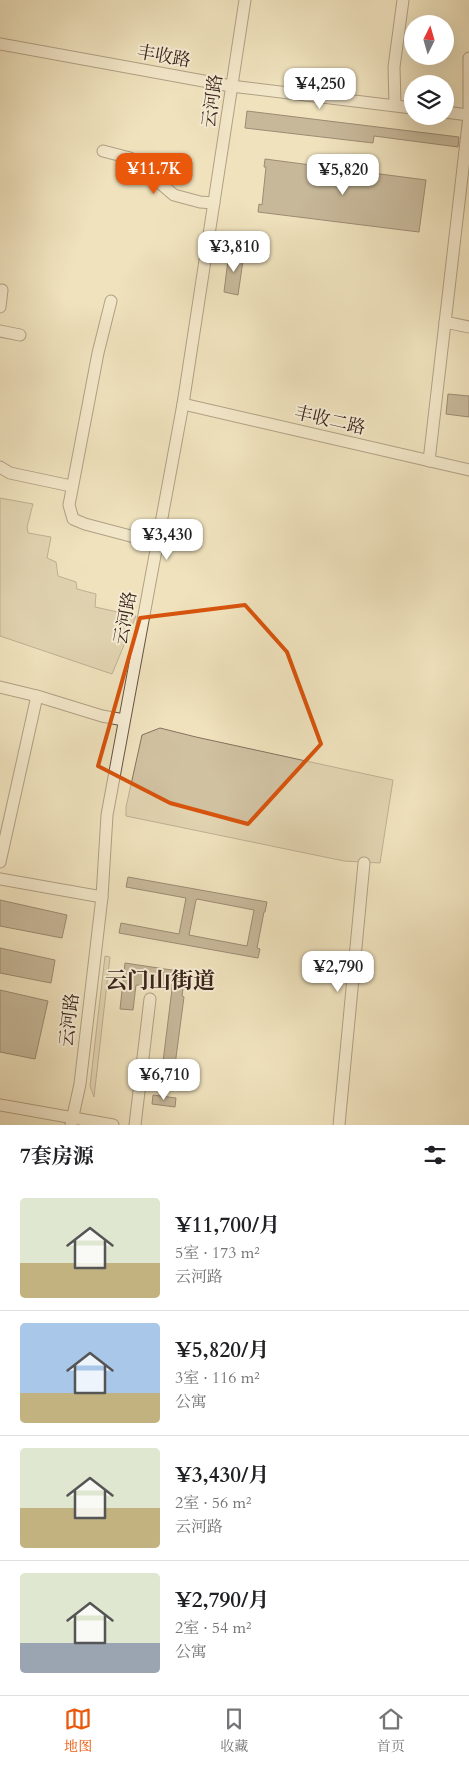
<!DOCTYPE html>
<html lang="zh">
<meta charset="utf-8">
<style>
:root{--surface:#fff;--page:#f6f6f6;--text:#202124;--muted:#757577;--line:#e0e0e0;--accent:#ea580c}
body{margin:0;font-family:Cardo,"Noto Serif SC",serif;background:var(--page);color:var(--text);height:100vh;display:flex;flex-direction:column;font-size:19px;white-space:nowrap}
*{box-sizing:border-box;margin:0}
p{font-size:16px;color:var(--muted)}
.icon{flex:none;width:28px;height:28px;fill:none;stroke:currentColor;stroke-width:2;stroke-linecap:round;stroke-linejoin:round}
.map{position:relative;height:1125px;overflow:hidden}
.details{display:flex;flex-direction:column;background:var(--surface);flex:1}
.details>*{flex:none}
.needle{width:32px;rotate:5deg}
.tools{position:absolute;left:404px;top:15px;display:grid;gap:10px}
.tools a{display:grid;place-items:center;width:50px;height:50px;border-radius:50%;background:var(--surface);box-shadow:0 5px 20px #0002;font-size:25px}
.price{position:absolute;translate:-50% -42px;padding:0 11px;border-radius:10px;background:#fff;color:#222;font-size:16px;line-height:32px;filter:drop-shadow(0 1px 2px #0008)}
.price::after{content:'';position:absolute;left:50%;top:30px;width:15px;height:11px;margin-left:-8px;background:inherit;clip-path:polygon(0 0,100% 0,50% 100%)}
.price.current{background:var(--accent);color:#fff}
ul{padding:0;list-style:none}
li{display:flex;align-items:center;gap:15px;height:125px;padding:0 20px}
li+li{border-top:1px solid var(--line)}
li span{display:grid;place-items:center;flex:none;width:140px;height:100px;border-radius:5px;color:#555}
li>.icon{margin-inline-start:auto}
span .icon{width:60px;height:60px;fill:#fffc;stroke-width:1}
li b{font-size:21px}
h2{display:flex;justify-content:space-between;align-items:center;height:60px;padding:0 20px;font-size:21px}
.menu{display:flex;justify-content:space-around;align-items:center;height:70px;border-top:1px solid var(--line);background:var(--surface);font-size:14px;color:var(--muted)}
.menu a{display:grid;justify-items:center;gap:2px}
.menu .current{color:var(--accent)}
.map>svg:first-child{display:block}
</style>
<div class="map">
<svg width="469" height="1125" viewBox="0 0 469 1125">
<rect width="100%" height="100%" fill="#efe2bd"/>
<filter id="stains"><feTurbulence type="fractalNoise" baseFrequency=".004" numOctaves="4"/><feColorMatrix values="0 0 0 0 .2 0 0 0 0 .09 0 0 0 0 .02 0 0 0 .5 -.17"/></filter>
<radialGradient id="worn" r=".72"><stop offset=".6" stop-color="#630" stop-opacity="0"/><stop offset="1" stop-color="#630" stop-opacity=".3"/></radialGradient>
<g fill="#d0c1a1" stroke="#85725e">
<path d="M0 498 33 504 27 527 28 533 51 537 47 558 56 562 58 576 76 582 77 589 96 594 95 607 136 616 112 674 0 636Z"/>
<path d="M160 728 196 737 393 780 380 863 344 861 126 816V807L142 735Z"/>
<path d="M105 956 110 957 94 1097 90 1086Z"/>
</g>
<g fill="#98866f" stroke="#3a221a" fill-rule="evenodd">
<path d="M247 111 459 137 458 147 374 136 373 143 245 128Z"/>
<path d="M265 159 426 180 419 232 258 212 259 204 262 205 266 167H264Z"/>
<path d="M229 252 244 254 238 295 224 292Z"/>
<path d="M448 394 469 396V417L446 414Z"/>
<path d="M128 877 267 902 265 912H264L257 948 260 949 258 958 119 933 121 923 179 934 186 898 126 887ZM197 899 254 910 247 946 189 935 196 900Z"/>
<path d="M0 900 67 915 62 938 0 926Z"/>
<path d="M0 948 55 960 51 983 0 973Z"/>
<path d="M125 963 185 972 182 996 184 997 173 1080 161 1078 172 989 136 985 133 1010 120 1009Z"/>
<path d="M0 990 48 1001 35 1059 0 1052Z"/>
<path d="M153 1095 176 1098 175 1107 152 1104Z"/>
</g>
<g fill="none" stroke-linecap="round" stroke-linejoin="round">
<g stroke="#675243" stroke-width="13">
<g id="minor">
<path d="M0 44 231 86 412 108"/>
<path d="M469 58V115"/>
<path d="M395 105 394 67 403 0"/>
<path d="M445 112 469 115"/>
<path d="M103 151 130 158 174 195 200 202 214 203"/>
<path d="M111 301 98 353 69 505 73 519 85 524 157 543"/>
<path d="M0 307 2 290"/>
<path d="M445 322 469 327"/>
<path d="M0 331 20 335"/>
<path d="M183 404 469 470"/>
<path d="M429 461 469 116"/>
<path d="M0 467 10 473 71 486"/>
<path d="M0 687 37 696 102 716 124 720"/>
<path d="M0 862 37 696"/>
<path d="M0 879 102 897"/>
<path d="M0 1105 113 1125"/>
<path d="M71 1125 80 1084 102 897 107 815 183 404 245 0"/>
<path d="M135 1125 150 999"/>
<path d="M339 1125 364 863"/>
</g>
</g>
<use href="#minor" stroke="#f5ecd4" stroke-width="11"/>
</g>
<path d="M0 0H469V1125H0ZM245 605 287 652 321 744 248 824 170 803 98 766 140 618Z" fill="#efe2bd" fill-opacity=".55" fill-rule="evenodd"/>
<path fill="none" stroke="#d7540d" stroke-width="4" stroke-linejoin="round" d="M245 605 287 652 321 744 248 824 170 803 98 766 140 618Z"/>
<g text-anchor="middle" stroke-width="4" stroke-linejoin="round" paint-order="stroke">
<g font-size="18" fill="#3a221a" stroke="#f5ecd4">
<text transform="translate(164 56) rotate(10)" y="6">丰收路</text>
<text transform="translate(212 101) rotate(-82)" y="6">云河路</text>
<text transform="translate(330 420) rotate(13)" y="6">丰收二路</text>
<text transform="translate(125 618) rotate(-79)" y="6">云河路</text>
<text transform="translate(69 1020) rotate(-83)" y="6">云河路</text>
</g>
<g font-size="22" font-weight="bold" fill="#3a221a" stroke="#f5ecd4">
<text x="160" y="988">云门山街道</text>
</g>
</g>
<rect width="100%" height="100%" filter="url(#stains)"/>
<rect width="100%" height="100%" fill="url(#worn)"/>
</svg>
<div class="tools">
<a><svg class="needle" viewBox="-14 -14 28 28"><path d="M0-13l5 13h-10z" fill="#e53935"/><path d="M0 13l5-13h-10z" fill="#757577"/></svg></a>
<a><svg class="icon" aria-label="layers" viewBox="0 0 24 24"><path d="M12 4l9 5-9 5-9-5zM3 14l9 5 9-5"/></svg></a>
</div>
<b class="price" style="left:320px;top:110px">¥4,250</b>
<b class="price current" style="left:154px;top:195px">¥11.7K</b>
<b class="price" style="left:343px;top:196px">¥5,820</b>
<b class="price" style="left:234px;top:273px">¥3,810</b>
<b class="price" style="left:167px;top:561px">¥3,430</b>
<b class="price" style="left:338px;top:993px">¥2,790</b>
<b class="price" style="left:164px;top:1101px">¥6,710</b>
</div>
<section class="details">
<h2>7套房源<svg class="icon" aria-label="filters" viewBox="0 0 24 24"><path d="M4 7h16M4 17h16"/><circle cx="9" cy="7" r="2"/><circle cx="15" cy="17" r="2"/></svg></h2>
<ul>
<li><span style="background:linear-gradient(#dfe7d0 65%,#c2b280 0)"><svg class="icon" aria-label="home" viewBox="0 0 24 24"><path d="M3 11l9-7 9 7M6 9v11h12V9"/></svg></span><div><b>¥11,700/月</b><p>5室 · 173 m²</p><p>云河路</p></div></li>
<li><span style="background:linear-gradient(#a9c7e8 70%,#c2b280 0)"><svg class="icon" aria-label="home" viewBox="0 0 24 24"><path d="M3 11l9-7 9 7M6 9v11h12V9"/></svg></span><div><b>¥5,820/月</b><p>3室 · 116 m²</p><p>公寓</p></div></li>
<li><span style="background:linear-gradient(#dfe7d0 60%,#c2b280 0)"><svg class="icon" aria-label="home" viewBox="0 0 24 24"><path d="M3 11l9-7 9 7M6 9v11h12V9"/></svg></span><div><b>¥3,430/月</b><p>2室 · 56 m²</p><p>云河路</p></div></li>
<li><span style="background:linear-gradient(#dfe7d0 70%,#9aa5b1 0)"><svg class="icon" aria-label="home" viewBox="0 0 24 24"><path d="M3 11l9-7 9 7M6 9v11h12V9"/></svg></span><div><b>¥2,790/月</b><p>2室 · 54 m²</p><p>公寓</p></div></li>
</ul>
</section>
<nav class="menu">
<a class="current"><svg class="icon" aria-label="map" viewBox="0 0 24 24"><path d="M3 6l6-2 6 2 6-2v14l-6 2-6-2-6 2zM9 4v14M15 6v14"/></svg>地图</a>
<a><svg class="icon" aria-label="saved" viewBox="0 0 24 24"><path d="M7 4h10v16l-5-4-5 4z"/></svg>收藏</a>
<a><svg class="icon" aria-label="home" viewBox="0 0 24 24"><path d="M3 11l9-7 9 7M6 9v11h12V9"/></svg>首页</a>
</nav>
